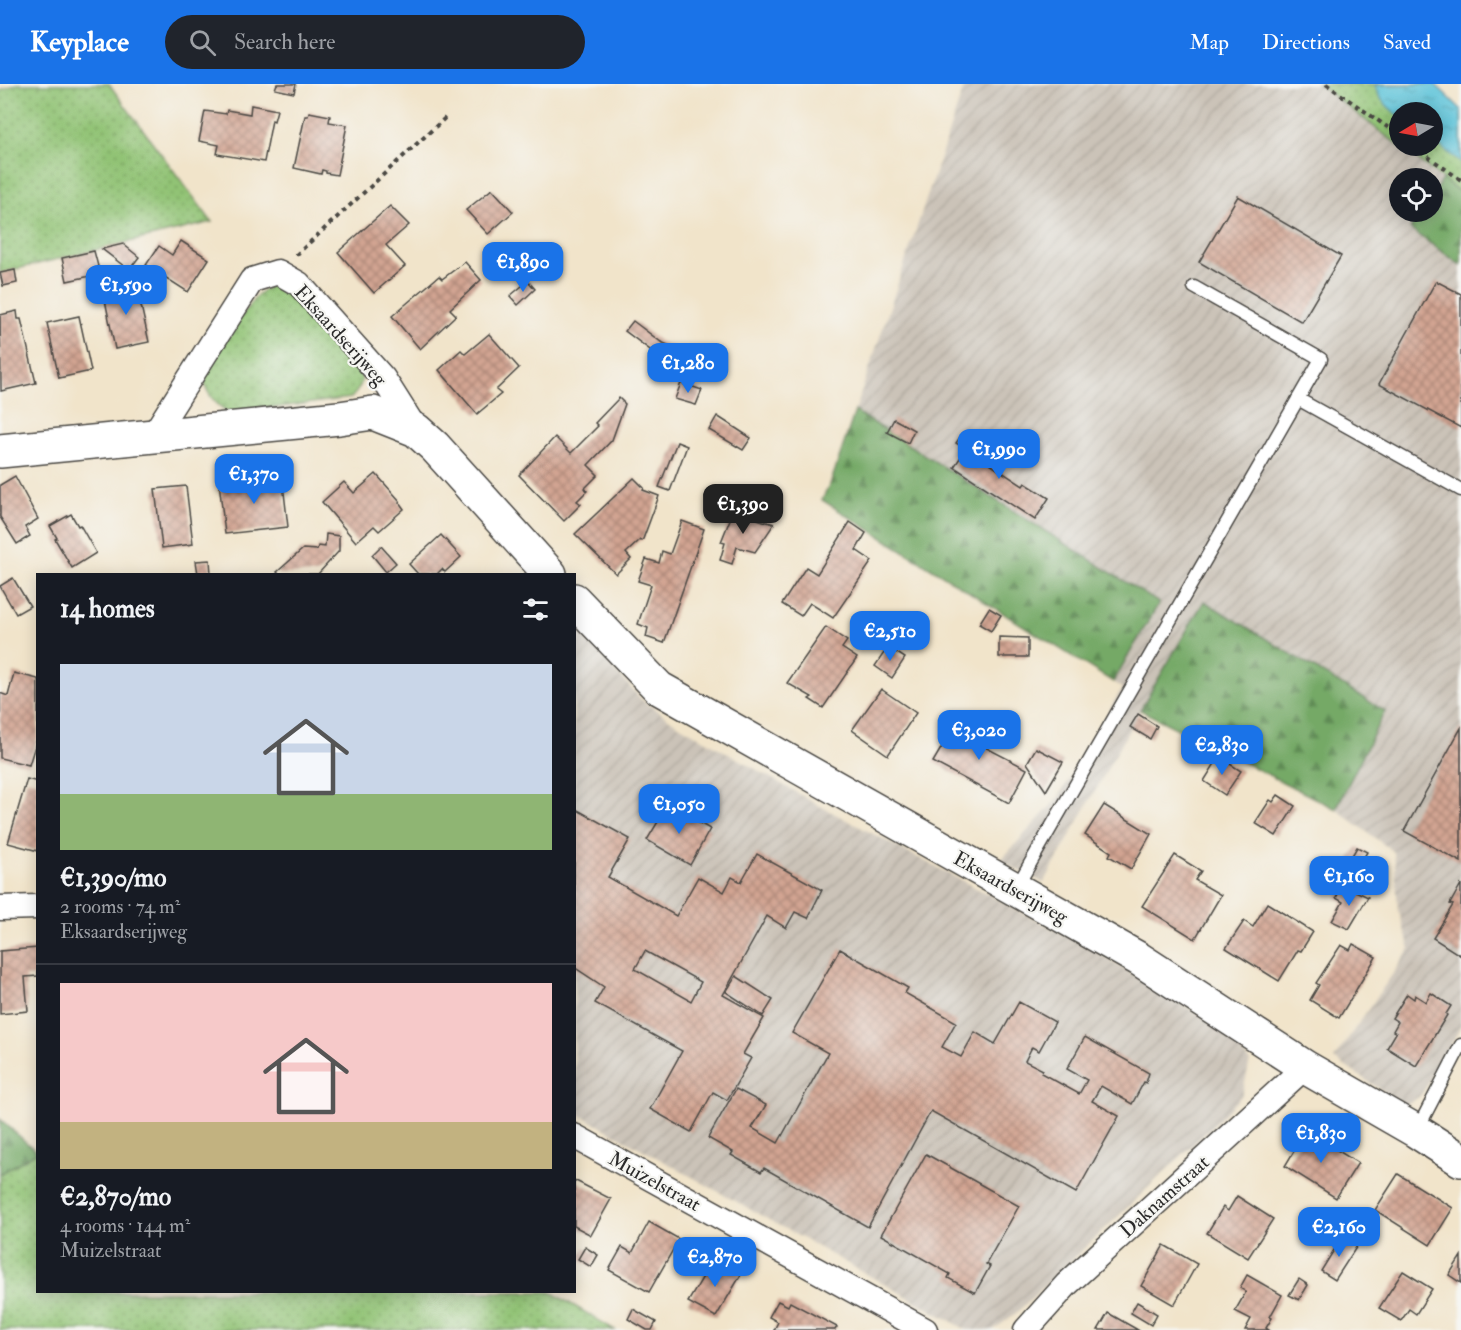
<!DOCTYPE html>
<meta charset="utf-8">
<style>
:root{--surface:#171b24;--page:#20242c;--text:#f1f3f6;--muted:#9ea1a6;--line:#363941;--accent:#1a73e8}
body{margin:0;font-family:"IM FELL Double Pica",serif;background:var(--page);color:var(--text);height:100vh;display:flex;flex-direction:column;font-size:22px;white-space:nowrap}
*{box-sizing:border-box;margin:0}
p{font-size:20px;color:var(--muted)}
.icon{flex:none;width:33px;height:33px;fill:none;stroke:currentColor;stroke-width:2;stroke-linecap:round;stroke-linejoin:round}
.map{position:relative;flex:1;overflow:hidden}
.details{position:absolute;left:36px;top:489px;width:540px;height:720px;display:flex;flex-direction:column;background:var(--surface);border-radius:0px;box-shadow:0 3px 15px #0003}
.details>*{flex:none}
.needle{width:39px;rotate:260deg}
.tools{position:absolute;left:1389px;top:18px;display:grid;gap:12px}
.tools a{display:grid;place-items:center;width:54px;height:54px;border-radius:50%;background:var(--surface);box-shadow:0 3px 15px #0003;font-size:30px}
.price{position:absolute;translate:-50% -51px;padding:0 14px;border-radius:12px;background:var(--accent);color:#fff;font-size:20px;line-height:39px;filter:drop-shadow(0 2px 3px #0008)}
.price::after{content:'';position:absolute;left:50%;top:36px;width:18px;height:14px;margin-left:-9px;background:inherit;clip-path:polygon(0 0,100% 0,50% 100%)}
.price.active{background:#222;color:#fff}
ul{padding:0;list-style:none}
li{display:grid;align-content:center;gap:12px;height:318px;padding:0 24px}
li+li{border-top:2px solid var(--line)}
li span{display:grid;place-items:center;height:186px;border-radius:0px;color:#555}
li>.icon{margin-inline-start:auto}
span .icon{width:108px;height:108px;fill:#fffc;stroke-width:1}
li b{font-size:26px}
h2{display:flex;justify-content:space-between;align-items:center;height:72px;padding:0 24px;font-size:26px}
header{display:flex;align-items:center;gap:36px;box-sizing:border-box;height:84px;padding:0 30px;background:var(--accent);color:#fff}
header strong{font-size:28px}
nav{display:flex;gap:33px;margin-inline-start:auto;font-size:21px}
.search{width:420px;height:54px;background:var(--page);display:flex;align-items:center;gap:15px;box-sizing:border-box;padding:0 21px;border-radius:33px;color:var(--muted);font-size:22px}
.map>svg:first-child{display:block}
</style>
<header>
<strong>Keyplace</strong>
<div class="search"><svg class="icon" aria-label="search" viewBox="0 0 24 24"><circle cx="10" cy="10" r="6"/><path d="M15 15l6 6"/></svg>Search here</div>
<nav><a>Map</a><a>Directions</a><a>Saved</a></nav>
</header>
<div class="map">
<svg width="1461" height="1246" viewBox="0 0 1461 1246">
<defs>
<pattern id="industrial-furrows" width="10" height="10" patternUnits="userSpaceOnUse" patternTransform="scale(1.5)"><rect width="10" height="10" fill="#cbc3b8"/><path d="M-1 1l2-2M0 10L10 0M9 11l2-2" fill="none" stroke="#aea89e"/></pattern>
<pattern id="grass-dots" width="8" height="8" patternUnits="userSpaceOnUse" patternTransform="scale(1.5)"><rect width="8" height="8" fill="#91c374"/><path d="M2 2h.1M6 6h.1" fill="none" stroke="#779f5f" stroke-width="1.8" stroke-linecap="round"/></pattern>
<pattern id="forest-firs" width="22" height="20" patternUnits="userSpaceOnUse" patternTransform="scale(1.5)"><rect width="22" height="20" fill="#74a966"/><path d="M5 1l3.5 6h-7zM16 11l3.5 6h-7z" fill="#5f8a54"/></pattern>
<pattern id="water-ripples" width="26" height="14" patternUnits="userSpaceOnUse" patternTransform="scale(1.5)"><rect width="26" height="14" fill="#5bc3d9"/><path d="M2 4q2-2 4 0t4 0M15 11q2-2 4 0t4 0" fill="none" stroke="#4b9fb0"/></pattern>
<pattern id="building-cross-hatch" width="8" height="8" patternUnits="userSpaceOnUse" patternTransform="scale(1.5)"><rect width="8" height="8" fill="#d2a492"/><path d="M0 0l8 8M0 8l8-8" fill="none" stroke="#ab8677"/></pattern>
</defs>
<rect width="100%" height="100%" fill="#f6f6f2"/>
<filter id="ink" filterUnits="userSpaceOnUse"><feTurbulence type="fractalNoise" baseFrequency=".0167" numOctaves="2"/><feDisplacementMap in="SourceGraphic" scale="12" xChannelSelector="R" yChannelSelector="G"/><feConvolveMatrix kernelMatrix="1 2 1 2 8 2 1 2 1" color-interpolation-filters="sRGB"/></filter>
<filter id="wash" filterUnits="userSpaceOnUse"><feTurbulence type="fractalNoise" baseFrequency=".008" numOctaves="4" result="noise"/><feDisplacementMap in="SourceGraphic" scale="24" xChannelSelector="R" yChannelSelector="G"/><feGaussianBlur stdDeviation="1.35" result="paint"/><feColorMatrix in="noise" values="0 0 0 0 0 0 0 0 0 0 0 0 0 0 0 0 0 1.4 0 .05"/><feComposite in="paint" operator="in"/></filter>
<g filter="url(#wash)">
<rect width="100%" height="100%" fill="#f1e4ca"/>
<g fill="url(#industrial-furrows)">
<path d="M965 0H1318L1442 95 1433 110 1432 94H1400V128H1421L1410 145 1461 181V942L1435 990 1419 1013 1404 1021 1334 975 1410 865 1398 825 1394 768 1336 725 1385 627 1204 517 1140 626 1044 799 1000 777 1058 714 1122 604 1113 598 1158 519 855 327Z"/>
<path d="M574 542 643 617 677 640 818 721 1090 864 1221 944 1250 977 1242 1011 1216 1039 1016 1229 993 1246H967L575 1028Z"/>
</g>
<g fill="url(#grass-dots)" stroke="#5e7750" stroke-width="1.5" fill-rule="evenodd">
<path d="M16 0H109L212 138 0 189V7Z"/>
<path d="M1318 0H1428L1461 31V109ZM1400 28H1432V62H1400Z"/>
<path d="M273 201 286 204 360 284C364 297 361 304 351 314L230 329C217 322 201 306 205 289 207 277 251 217 261 208 264 205 269 203 273 201Z"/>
<path d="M37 1068 38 1208H551L615 1246H0V1090Z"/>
</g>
<g fill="url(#forest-firs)" stroke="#506a48" stroke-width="1.5">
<path d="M1442 95 1461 109V181L1410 145 1421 128H1432L1433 110Z"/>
<path d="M855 327 1159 519 1113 598 822 416 831 398Z"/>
<path d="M1204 517 1385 627 1336 725 1140 626Z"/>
<path d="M0 1035 37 1068 0 1090Z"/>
</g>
<path fill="url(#water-ripples)" stroke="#437782" stroke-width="1.5" d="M1435 0 1461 25V79L1433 56 1432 28H1400L1399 32C1388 23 1378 15 1375 1Z"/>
<g id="blocks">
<g fill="url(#building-cross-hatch)" fill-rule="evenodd">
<path d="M277 0H296L294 9 275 5Z"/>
<path d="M251 21 277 26 274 37 272 36 264 78 217 70 219 61 199 57 205 27 226 30 227 26 250 30Z"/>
<path d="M309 28 330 32 329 38 347 41 337 91 326 89V87L322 86 321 90 294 84 305 32H308Z"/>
<path d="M492 105 513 128 488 150 466 126Z"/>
<path d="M1238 112 1341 172 1302 238 1199 178Z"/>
<path d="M390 122 409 141 386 161 405 182 374 209 338 168Z"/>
<path d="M181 157 209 175 188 208 146 181 159 162 172 171Z"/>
<path d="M123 160 139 173 129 186 102 165Z"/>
<path d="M94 167 100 190 67 197 62 174Z"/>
<path d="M465 178 481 196 450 225 456 231 420 265 392 232 439 192 442 195Z"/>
<path d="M15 186 17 199 3 202 0 189Z"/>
<path d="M528 197 535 205 518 221 510 212Z"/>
<path d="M1436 197 1461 210V344L1379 300Z"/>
<path d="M136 199 149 258 115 265 103 206Z"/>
<path d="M17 227 18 235H21L36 299 1 307 0 231Z"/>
<path d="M79 232 91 287 59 294 47 239Z"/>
<path d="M633 237 661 258 682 267 683 264 720 283 714 296 653 268 625 247Z"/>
<path d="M489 250 519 284 496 306 501 310 477 330 439 286 461 266 465 270Z"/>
<path d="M681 299 702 306 696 321 675 315Z"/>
<path d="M619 314 625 320 612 356 588 381 598 391 585 404 587 407 577 417 581 420 564 437 519 391 555 353 571 369 598 342 595 339Z"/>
<path d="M717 332 751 354 743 366 709 346Z"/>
<path d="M894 335 914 346 908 359 887 348Z"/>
<path d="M963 349 982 361 976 371 1023 402 1025 399 1049 414 1035 436 954 383 966 365 956 359Z"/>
<path d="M677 358 687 362 670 407 659 403Z"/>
<path d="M376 390 400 417 399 418 404 425 379 447 374 442 356 458 322 418 344 398 354 409Z"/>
<path d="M282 391 288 443 225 450 219 398Z"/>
<path d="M15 392 38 435 25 443 30 452 17 460 0 433V401Z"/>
<path d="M634 394 644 404 643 406 659 412 643 455 641 457 640 456 626 469 631 475 616 490 575 450Z"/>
<path d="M186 402 193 460 162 464 155 405Z"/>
<path d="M733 428 774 440 755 468 737 463 732 480 720 476 725 459 721 458Z"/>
<path d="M71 430 78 442 80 441 96 469 72 484 55 455 57 454 50 442Z"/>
<path d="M682 437 704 445 664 559 646 553 648 544 638 540 651 501 638 497 646 475 659 479 662 467 670 470Z"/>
<path d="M850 438 866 449 856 466 872 477 833 534 810 519 801 532 782 520 806 483 817 490Z"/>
<path d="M326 450 339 452V467L318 490H279L277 488 303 465 317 466 318 462 325 463Z"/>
<path d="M441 451 461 473 445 488 442 485 437 490H418L409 480Z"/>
<path d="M381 462 396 479 386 488 372 471Z"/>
<path d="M210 476 211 490H198L196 477Z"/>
<path d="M13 494 30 522 16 530 0 502Z"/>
<path d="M989 524 1001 531 991 547 979 540Z"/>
<path d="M826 543 847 557 842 564 857 574 823 624 809 615 812 613 787 599Z"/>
<path d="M999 553 1028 554V573H999Z"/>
<path d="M888 563 905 574 892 594 875 582Z"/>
<path d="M14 589 38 595V652L29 681 0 674V609L8 612Z"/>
<path d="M881 605 916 629 888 671 852 646Z"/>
<path d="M963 627 984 638 973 657 1027 685 1009 719 933 678Z"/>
<path d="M1138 630 1157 642 1150 655 1130 643Z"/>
<path d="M1461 644V778L1404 747Z"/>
<path d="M1036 664 1063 678 1046 707 1027 679Z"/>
<path d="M1219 673 1241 687 1225 711 1204 697Z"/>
<path d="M27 695 38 698V767L8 759Z"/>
<path d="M1278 711 1295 722 1276 752 1255 739 1270 716 1273 718Z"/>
<path d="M668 721 710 745 690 781 647 756Z"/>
<path d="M1104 721 1151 750 1131 785 1109 772 1111 768 1085 751Z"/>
<path d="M574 724 630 755 608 793 676 832 698 793 724 808 732 793 741 798 757 770 822 806 808 834 795 828 786 844 767 832 723 911 764 934 743 970 751 974 727 1016 713 1008 691 1048 650 1025 682 967 595 919 604 903 574 883ZM645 867 701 898 691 917 635 885Z"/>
<path d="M1357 763 1367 768 1356 787 1346 782Z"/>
<path d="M1175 771 1201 787 1195 796 1221 811 1195 855 1142 822Z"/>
<path d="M1461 800V872L1433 854 1453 821 1450 820Z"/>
<path d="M1343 801 1368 813 1349 845 1332 837 1343 818 1336 814Z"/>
<path d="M1267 819 1313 848 1301 867 1298 866 1279 897 1226 864 1244 837 1253 843Z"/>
<path d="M1353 860 1376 873 1339 934 1310 916 1319 901 1316 899 1341 861 1350 866Z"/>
<path d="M38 864V892L25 893 28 927 0 930V867Z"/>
<path d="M840 865 908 904 905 909 956 938 942 963 961 973 975 948 995 960 1019 918 1055 938 1039 967 1032 963 1025 977 1043 986 1041 989 1079 1010 1087 996 1067 985 1085 953 1149 989 1146 999 1144 998 1132 1020 1101 1002 1092 1017 1119 1032 1076 1109 931 1027 868 1143 764 1084 761 1088 731 1071 733 1068 708 1054 736 1005 766 1021 752 1044 778 1059 828 969 792 949Z"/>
<path d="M736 892 773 916 763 932 726 908Z"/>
<path d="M1431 909 1451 922 1446 930 1447 931 1416 982 1387 964 1396 949 1393 947 1398 938 1392 934 1407 910 1414 915 1415 911 1426 918Z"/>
<path d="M1306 1047 1358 1079 1336 1114 1285 1082Z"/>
<path d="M926 1070 1019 1122 986 1180 990 1182 975 1209 948 1194 950 1190 881 1151Z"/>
<path d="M1398 1090 1453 1124 1430 1161 1375 1126Z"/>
<path d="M574 1096 611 1115 591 1151 574 1142Z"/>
<path d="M1237 1112 1273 1135 1248 1174 1207 1149 1223 1123 1228 1127Z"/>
<path d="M649 1138 679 1155 649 1208 609 1186 622 1163 632 1169Z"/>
<path d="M1342 1153 1357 1162 1335 1196 1321 1187Z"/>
<path d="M1164 1161 1197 1180 1174 1221 1141 1202Z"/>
<path d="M585 1163 598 1171 591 1183 578 1175Z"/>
<path d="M1461 1172V1199L1449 1191Z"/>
<path d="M714 1174 742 1189 716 1233 688 1218Z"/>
<path d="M1403 1187 1432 1205 1416 1230 1409 1225 1401 1237 1379 1224Z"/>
<path d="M1247 1191 1282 1211 1270 1233 1272 1234 1266 1244 1269 1246H1245L1251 1235 1235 1227 1246 1208 1240 1204Z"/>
<path d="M1299 1195 1308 1201 1299 1216 1289 1211Z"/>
<path d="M778 1217 788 1222 790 1218 837 1243 835 1246H774L778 1238 769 1233Z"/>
<path d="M1137 1218 1157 1230 1151 1241 1131 1229Z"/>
<path d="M633 1225 656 1238 652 1246H647L628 1235Z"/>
<path d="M1108 1229 1138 1246H1098Z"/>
</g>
</g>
</g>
<g filter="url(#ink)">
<use href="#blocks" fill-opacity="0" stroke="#494743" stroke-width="1.5"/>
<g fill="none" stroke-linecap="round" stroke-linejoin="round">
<g stroke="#494743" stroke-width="15">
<g id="lane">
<path d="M1194 203 1321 275 1298 315"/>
<path d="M1016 804 1298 315 1461 406"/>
<path d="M1417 1046 1461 961"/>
</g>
</g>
<g stroke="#494743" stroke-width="27">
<g id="street">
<path d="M153 352 252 196 278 188 299 200 383 294 416 346"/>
<path d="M0 824 38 823"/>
<path d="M574 1052 925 1246"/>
<path d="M1026 1246 1067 1200 1305 983"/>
</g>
</g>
<g stroke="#494743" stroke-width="36">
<g id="secondary">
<path d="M0 367 339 334 373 329 416 346 435 363 550 490"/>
<path d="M574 516 659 604 1139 875 1305 983 1416 1047 1461 1076"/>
</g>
</g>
<g stroke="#494743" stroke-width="4" stroke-dasharray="4.5 4.5" stroke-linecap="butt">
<path d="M1326 0 1400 52"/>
<path d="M1413 62 1461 96"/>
<path d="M296 171 446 33"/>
</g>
<use href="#lane" stroke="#fff" stroke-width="12"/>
<use href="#street" stroke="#fff" stroke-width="24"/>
<use href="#secondary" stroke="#fff" stroke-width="33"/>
</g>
</g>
<g text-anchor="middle" stroke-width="4.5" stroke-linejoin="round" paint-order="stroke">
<g font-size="20" fill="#2b2b2b" stroke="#f6f6f2">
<text transform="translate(341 251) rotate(48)" y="7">Eksaardserijweg</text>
<text transform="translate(1011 803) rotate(29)" y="7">Eksaardserijweg</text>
<text transform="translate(655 1097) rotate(29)" y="7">Muizelstraat</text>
<text transform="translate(1164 1112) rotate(-42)" y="7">Daknamstraat</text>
</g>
</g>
</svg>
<div class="tools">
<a><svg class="needle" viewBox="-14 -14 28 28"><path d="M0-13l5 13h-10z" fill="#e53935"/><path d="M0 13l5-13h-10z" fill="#9ea1a6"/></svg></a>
<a><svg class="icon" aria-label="locate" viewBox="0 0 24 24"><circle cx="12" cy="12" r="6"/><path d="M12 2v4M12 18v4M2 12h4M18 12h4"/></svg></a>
</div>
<b class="price" style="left:523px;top:209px">€1,890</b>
<b class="price" style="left:126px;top:232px">€1,590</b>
<b class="price" style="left:688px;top:310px">€1,280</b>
<b class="price" style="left:999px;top:396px">€1,990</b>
<b class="price" style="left:254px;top:421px">€1,370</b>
<b class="price active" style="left:743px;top:451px">€1,390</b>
<b class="price" style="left:890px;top:578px">€2,510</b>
<b class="price" style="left:979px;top:677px">€3,020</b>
<b class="price" style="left:1222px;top:692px">€2,830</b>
<b class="price" style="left:679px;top:751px">€1,050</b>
<b class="price" style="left:1349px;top:823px">€1,160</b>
<b class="price" style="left:1321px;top:1080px">€1,830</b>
<b class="price" style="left:1339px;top:1174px">€2,160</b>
<b class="price" style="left:715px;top:1204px">€2,870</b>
<section class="details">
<h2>14 homes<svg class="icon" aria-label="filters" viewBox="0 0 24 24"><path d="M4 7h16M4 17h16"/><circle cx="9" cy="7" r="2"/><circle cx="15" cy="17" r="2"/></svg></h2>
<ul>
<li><span style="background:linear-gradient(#c9d6e8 70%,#8fb573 0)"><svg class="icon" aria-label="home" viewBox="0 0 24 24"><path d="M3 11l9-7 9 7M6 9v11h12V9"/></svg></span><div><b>€1,390/mo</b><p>2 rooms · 74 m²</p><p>Eksaardserijweg</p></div></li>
<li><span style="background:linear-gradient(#f6c9c9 75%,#c2b280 0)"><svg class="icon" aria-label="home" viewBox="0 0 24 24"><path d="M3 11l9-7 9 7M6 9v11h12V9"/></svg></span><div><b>€2,870/mo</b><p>4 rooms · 144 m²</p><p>Muizelstraat</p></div></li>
</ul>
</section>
</div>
